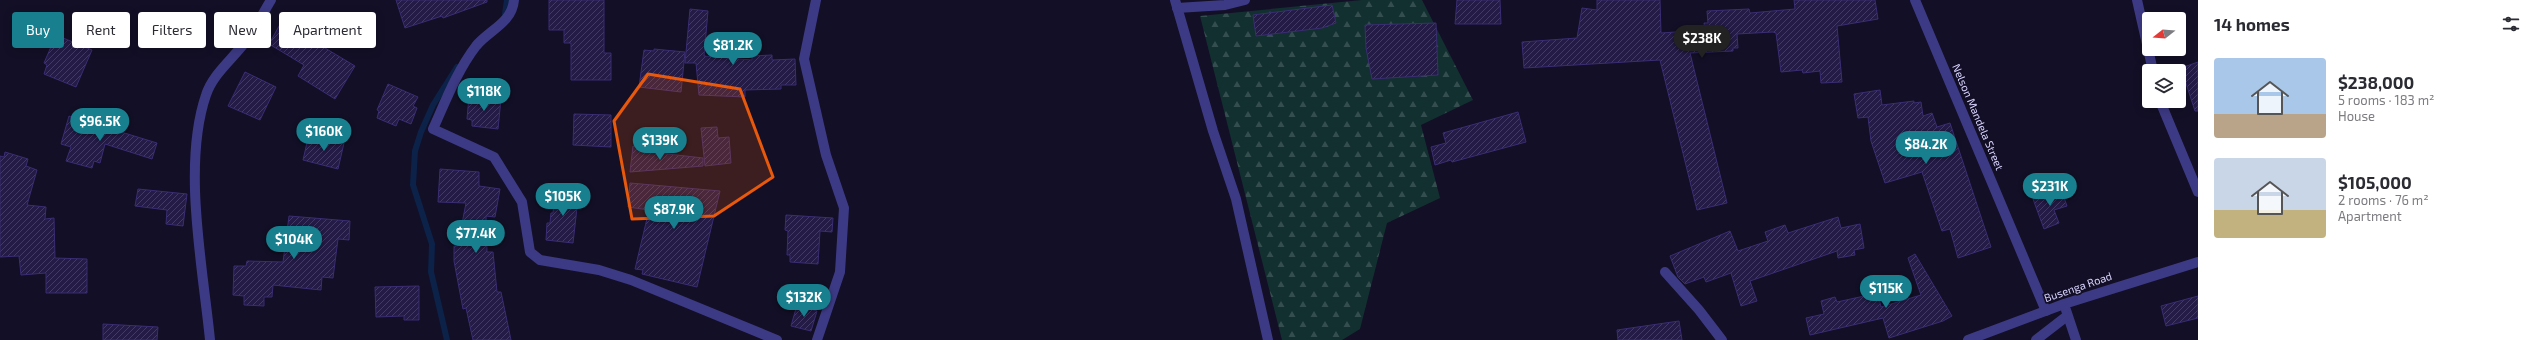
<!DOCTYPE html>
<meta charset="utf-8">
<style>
:root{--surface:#fff;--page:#f2f2f3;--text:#2b2b33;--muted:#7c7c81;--accent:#187f8f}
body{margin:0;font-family:"Exo 2",sans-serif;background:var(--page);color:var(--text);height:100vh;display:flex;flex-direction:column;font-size:15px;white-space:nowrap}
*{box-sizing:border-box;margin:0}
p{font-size:13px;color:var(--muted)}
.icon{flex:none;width:22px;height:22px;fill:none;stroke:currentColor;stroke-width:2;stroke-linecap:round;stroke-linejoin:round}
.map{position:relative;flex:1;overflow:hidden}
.panel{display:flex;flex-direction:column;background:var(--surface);width:340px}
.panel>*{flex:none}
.top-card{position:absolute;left:12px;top:12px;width:380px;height:36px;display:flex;gap:8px}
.needle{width:26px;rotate:253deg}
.tools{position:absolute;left:2142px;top:12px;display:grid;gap:8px}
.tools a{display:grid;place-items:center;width:44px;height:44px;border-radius:4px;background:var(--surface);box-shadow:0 2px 10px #0003;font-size:20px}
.price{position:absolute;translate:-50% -34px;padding:0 9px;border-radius:14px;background:var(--accent);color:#fff;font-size:13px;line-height:26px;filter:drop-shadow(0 1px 2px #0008)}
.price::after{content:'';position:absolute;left:50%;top:24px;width:12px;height:9px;margin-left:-6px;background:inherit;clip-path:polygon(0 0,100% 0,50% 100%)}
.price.on{background:#222;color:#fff}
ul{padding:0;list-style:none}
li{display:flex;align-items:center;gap:12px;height:100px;padding:0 16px}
li span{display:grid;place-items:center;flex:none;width:112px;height:80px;border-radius:4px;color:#555}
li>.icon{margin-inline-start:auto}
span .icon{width:48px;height:48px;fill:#fffc;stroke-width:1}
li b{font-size:17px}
h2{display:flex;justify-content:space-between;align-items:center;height:48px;padding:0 16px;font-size:17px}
.tag{padding:0 14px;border-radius:4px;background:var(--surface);box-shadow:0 2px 10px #0003;font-size:14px;line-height:36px}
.tag.on{background:var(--accent);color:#fff}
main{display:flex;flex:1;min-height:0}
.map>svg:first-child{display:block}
</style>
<main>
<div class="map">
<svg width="2198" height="340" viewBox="0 0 2198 340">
<defs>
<pattern id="forest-firs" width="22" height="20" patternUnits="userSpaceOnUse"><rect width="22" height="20" fill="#12302f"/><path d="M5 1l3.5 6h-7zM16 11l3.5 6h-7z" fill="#344d4e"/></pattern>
<pattern id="building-hatch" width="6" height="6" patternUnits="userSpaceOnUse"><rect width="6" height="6" fill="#241b47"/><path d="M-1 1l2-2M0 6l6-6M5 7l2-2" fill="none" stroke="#433b63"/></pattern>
</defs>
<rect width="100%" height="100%" fill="#130f26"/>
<path fill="url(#forest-firs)" d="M1362 0H1422L1473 100 1421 125 1440 198 1387 223 1360 329 1342 340H1282L1200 16Z"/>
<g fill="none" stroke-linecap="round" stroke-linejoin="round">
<g stroke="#0c2248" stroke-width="6">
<path d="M505 14 507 0"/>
<path d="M447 340 431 272 432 244 413 185 415 151 421 132 433 105 457 67"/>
</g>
</g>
<g fill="url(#building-hatch)" stroke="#3b2d73">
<path d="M396 0H487V2L443 18 442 16 405 28Z"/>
<path d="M549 0H604V53H611V80H571V43H564V30H549Z"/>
<path d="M1457 0H1500L1501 24H1455Z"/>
<path d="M1597 0H1660L1661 33 1705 30 1704 23H1708L1707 11 1749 9 1750 13 1795 9 1794 0H1875L1878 19 1837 26 1842 82 1821 83 1820 71 1803 73 1802 70 1781 72 1776 33 1773 32 1737 34 1738 48H1733V51L1690 53 1727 203 1697 210 1660 60 1524 68 1522 42 1577 38 1582 8 1597 10Z"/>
<path d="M1332 5 1336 23 1322 28 1256 36 1253 15Z"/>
<path d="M690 9 708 11 704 56 752 60V56L772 55V60L795 59 796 85H781V89L745 90V97L699 95 696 63H685Z"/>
<path d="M283 19 307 33 305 36 355 66 335 99 298 76 304 65 269 44Z"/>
<path d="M1436 23 1438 75 1372 79 1366 48 1365 25Z"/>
<path d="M56 35 92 50 76 87 44 74 47 65 44 63Z"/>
<path d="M654 49 685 52 681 92 639 87 644 50 654 51Z"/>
<path d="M2198 62V111H2195L2181 68Z"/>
<path d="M245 72 276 87 260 120 228 106Z"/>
<path d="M388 84 418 97 413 106 417 108 411 124 399 119 396 126 377 118 379 111 377 110Z"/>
<path d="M1880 90 1882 105 1914 101V103L1921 102 1923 116 1932 113 1937 127 1950 123 1991 247 1958 258 1950 229 1942 231 1922 172 1885 183 1871 141 1868 117 1858 118 1854 94Z"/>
<path d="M469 96 501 99 498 129 472 126V120L467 119Z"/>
<path d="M1518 112 1526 142 1452 162 1451 160 1435 165 1431 147 1446 143 1443 133Z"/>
<path d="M574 114 611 115V147L573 145Z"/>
<path d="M69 116 157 143 152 159 105 144 100 163 94 161 92 168 66 161 71 147 61 144Z"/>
<path d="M717 127 718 138 729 137 731 163 705 166 701 128Z"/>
<path d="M309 134 344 143 338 169 303 160Z"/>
<path d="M633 146 651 148 650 152 703 158V166L630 172Z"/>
<path d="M5 152 28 159 26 166 37 170 27 205 46 207 45 219 54 218 55 258 87 259V293H46V273L21 275 19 256 0 257V156L4 157Z"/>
<path d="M440 169 479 172V186L500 189 495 217 486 216 487 252H493L497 292H501L511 340H473L466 308 463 309 454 261V246H458V234H460L466 203 438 202Z"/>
<path d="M630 183 720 191 697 287 642 274 643 270 635 269 649 210 628 207Z"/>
<path d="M138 189 187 194 183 226 166 224 167 210 135 206Z"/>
<path d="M562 189 579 190 573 243 546 240 547 223H550L551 213H553L555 194 562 195Z"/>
<path d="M2061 189 2067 206 2054 210 2059 223 2044 229 2033 199Z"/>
<path d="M786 215 833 218 832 232 820 231 818 264 790 262V255H787L788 231 785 230Z"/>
<path d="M289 216 350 221 349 240 338 239 333 278 322 277 321 290 273 285 272 297H264V306L244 305V296L233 295 234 266H246L247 261 283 262Z"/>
<path d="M1838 217 1841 228 1860 224 1864 248 1854 250 1855 255 1838 258 1837 251 1750 281 1757 301 1741 306 1731 273 1706 282 1704 277 1685 284 1678 277 1670 256 1730 231 1738 251 1768 241 1765 232 1785 225 1788 233Z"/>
<path d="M1915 254 1952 316 1943 321 1889 338 1883 318 1810 335 1806 318 1824 314 1821 301 1835 297 1837 302 1878 293 1881 307 1921 295 1908 258Z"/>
<path d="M419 286V320H404V316L376 317 375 287Z"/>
<path d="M2198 296V318L2166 326 2161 306Z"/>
<path d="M797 305 817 311 811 331 791 326Z"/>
<path d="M1679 321 1682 340H1618L1617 330Z"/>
<path d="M103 324 158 327 157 340H103Z"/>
</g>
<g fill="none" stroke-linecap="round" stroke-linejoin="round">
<g stroke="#3d3a85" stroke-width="10">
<path d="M514 0C512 23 489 30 476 46 457 71 446 100 433 129L494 157 522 202 530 252 540 260 599 270 631 280 777 340"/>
<path d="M816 0 804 59 826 155 844 208 840 272 817 340"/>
<path d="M1175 0 1213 131 1236 199 1268 340"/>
<path d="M1915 0 2046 311"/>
<path d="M2137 0 2153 71"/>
<path d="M1177 8 1225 5 1245 0"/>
<path d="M2160 101 2198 192"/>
<path d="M1665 272 1699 310 1722 340"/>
<path d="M2066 310 2076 340"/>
<path d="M210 340C203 268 182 165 206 95 212 76 229 62 242 46 253 32 262 15 271 0"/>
<path d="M2036 340 2067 316"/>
</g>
<path stroke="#3d3a85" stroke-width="10" d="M1968 340 2064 304 2198 262"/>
</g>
<path fill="#e8590c" fill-opacity="0.2" stroke="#e8590c" stroke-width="3" stroke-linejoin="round" d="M648 74 740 89 773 177 714 216 632 219 614 121Z"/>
<g text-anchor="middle" stroke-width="3.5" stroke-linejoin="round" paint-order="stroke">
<g font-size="11" fill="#d9d4ff" stroke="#130f26">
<text transform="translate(1978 117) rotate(67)" y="4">Nelson Mandela Street</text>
<text transform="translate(2078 287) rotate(-19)" y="4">Busenga Road</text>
</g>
</g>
</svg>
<div class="tools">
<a><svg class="needle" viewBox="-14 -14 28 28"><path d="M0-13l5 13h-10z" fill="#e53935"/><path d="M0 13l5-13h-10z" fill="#7c7c81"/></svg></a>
<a><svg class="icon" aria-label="layers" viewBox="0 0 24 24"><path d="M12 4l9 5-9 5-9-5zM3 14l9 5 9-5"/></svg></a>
</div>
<b class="price on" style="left:1702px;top:59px">$238K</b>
<b class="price" style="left:733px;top:66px">$81.2K</b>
<b class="price" style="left:484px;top:112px">$118K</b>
<b class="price" style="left:100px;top:142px">$96.5K</b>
<b class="price" style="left:324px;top:152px">$160K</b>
<b class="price" style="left:660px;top:161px">$139K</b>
<b class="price" style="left:1926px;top:165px">$84.2K</b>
<b class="price" style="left:2050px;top:207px">$231K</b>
<b class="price" style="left:563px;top:217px">$105K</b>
<b class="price" style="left:674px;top:230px">$87.9K</b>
<b class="price" style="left:476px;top:254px">$77.4K</b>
<b class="price" style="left:294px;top:260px">$104K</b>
<b class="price" style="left:1886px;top:309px">$115K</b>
<b class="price" style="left:804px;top:318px">$132K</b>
<div class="top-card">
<a class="tag on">Buy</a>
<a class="tag">Rent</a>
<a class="tag">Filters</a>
<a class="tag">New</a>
<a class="tag">Apartment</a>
</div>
</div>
<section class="panel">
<h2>14 homes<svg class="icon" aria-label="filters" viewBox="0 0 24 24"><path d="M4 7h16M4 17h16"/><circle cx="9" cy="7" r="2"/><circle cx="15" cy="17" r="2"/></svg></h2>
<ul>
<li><span style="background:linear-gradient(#a9c7e8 70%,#b9a48a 0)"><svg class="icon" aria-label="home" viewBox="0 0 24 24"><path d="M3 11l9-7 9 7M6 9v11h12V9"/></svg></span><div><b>$238,000</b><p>5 rooms · 183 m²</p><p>House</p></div></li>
<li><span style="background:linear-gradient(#c9d6e8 65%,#c2b280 0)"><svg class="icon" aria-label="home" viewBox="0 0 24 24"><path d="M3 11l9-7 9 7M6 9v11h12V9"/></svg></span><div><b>$105,000</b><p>2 rooms · 76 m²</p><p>Apartment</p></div></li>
</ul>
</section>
</main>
